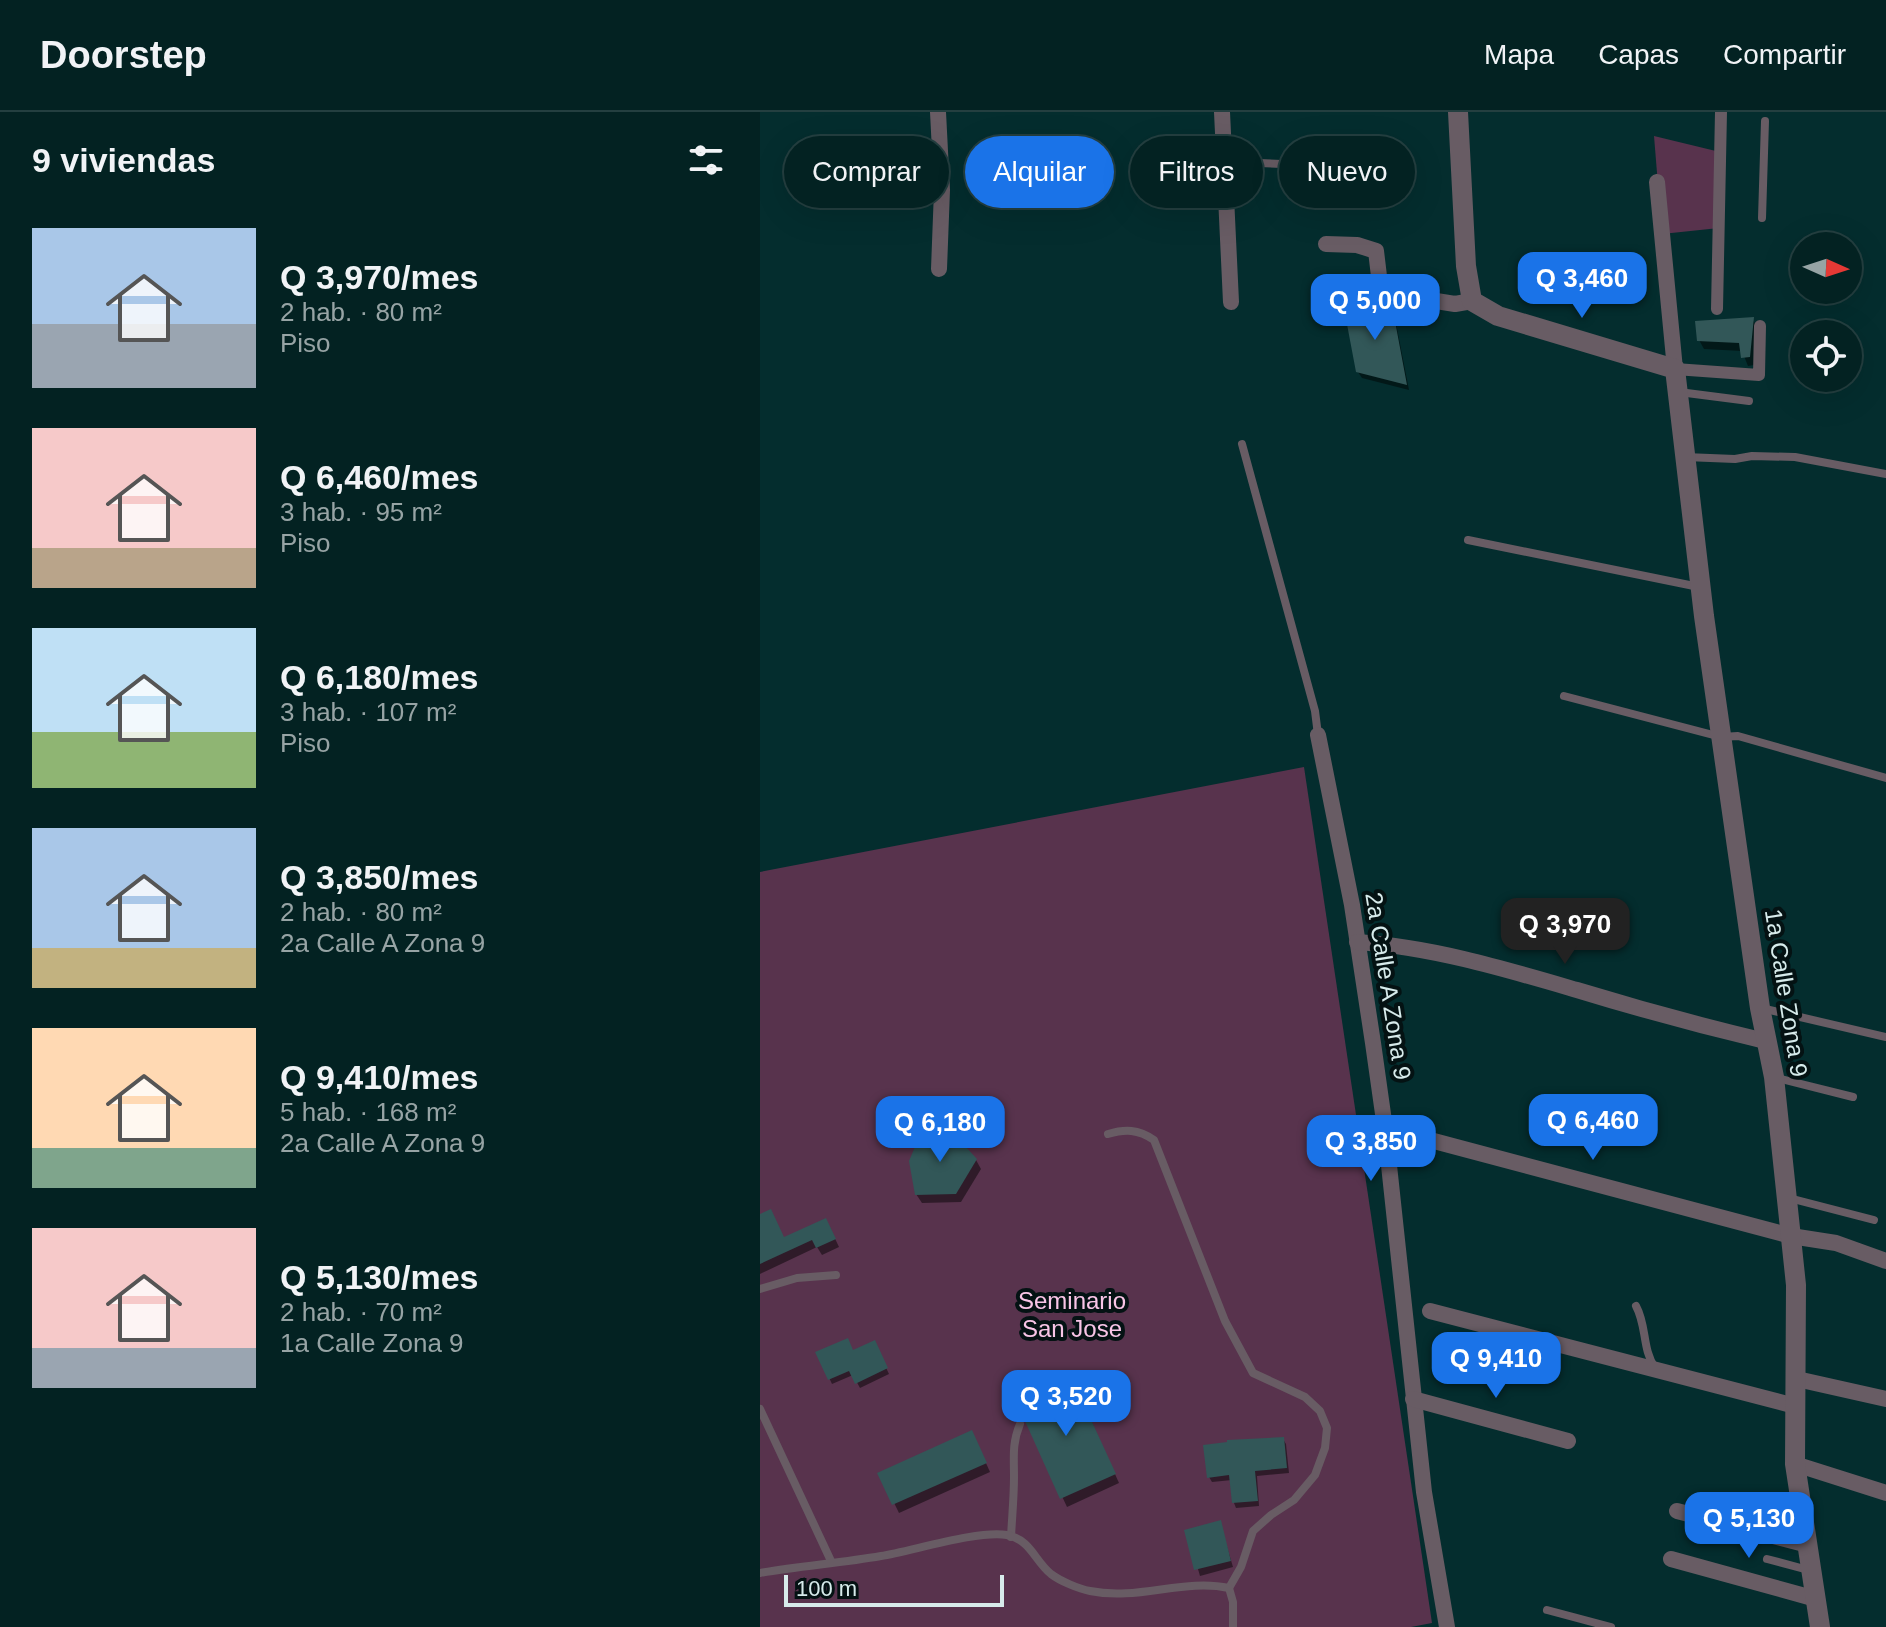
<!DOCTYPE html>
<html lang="es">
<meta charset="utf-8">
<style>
:root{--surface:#032222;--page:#0d2a2a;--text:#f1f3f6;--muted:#97a4a5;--line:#243f40;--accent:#1a73e8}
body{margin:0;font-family:Arial,sans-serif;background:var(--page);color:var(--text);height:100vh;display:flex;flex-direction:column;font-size:30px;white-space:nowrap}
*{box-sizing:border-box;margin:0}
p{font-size:26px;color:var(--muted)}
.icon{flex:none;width:44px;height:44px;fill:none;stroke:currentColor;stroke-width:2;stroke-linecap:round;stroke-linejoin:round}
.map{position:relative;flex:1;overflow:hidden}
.drawer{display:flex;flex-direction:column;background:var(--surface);width:760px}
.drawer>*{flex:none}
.banner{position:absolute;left:24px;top:24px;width:760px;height:72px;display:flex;gap:16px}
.needle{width:52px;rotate:93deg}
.tools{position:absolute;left:1030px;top:120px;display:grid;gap:16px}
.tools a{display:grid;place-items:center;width:72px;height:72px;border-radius:50%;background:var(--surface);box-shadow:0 8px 32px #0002,0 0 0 2px var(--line);font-size:40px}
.scale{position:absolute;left:24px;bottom:20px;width:220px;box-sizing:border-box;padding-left:8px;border:4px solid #d7ebeb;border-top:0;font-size:22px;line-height:28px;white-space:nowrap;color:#d7ebeb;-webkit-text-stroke:6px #041213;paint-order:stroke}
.price{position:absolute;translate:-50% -68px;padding:0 18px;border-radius:16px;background:var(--accent);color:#fff;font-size:26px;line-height:52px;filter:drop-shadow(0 2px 4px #0008)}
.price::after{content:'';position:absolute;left:50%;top:48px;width:24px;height:18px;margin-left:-12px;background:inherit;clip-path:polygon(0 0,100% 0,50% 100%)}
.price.current{background:#222;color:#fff}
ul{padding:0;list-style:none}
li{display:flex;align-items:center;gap:24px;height:200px;padding:0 32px}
li span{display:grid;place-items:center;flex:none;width:224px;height:160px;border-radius:0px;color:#555}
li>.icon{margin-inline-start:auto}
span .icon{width:96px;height:96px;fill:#fffc;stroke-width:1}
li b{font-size:34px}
h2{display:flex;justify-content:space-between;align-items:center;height:96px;padding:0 32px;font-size:34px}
.chip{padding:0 28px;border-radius:36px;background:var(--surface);box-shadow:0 8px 32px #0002,0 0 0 2px var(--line);font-size:28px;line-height:72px}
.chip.current{background:var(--accent);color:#fff}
header{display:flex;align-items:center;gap:48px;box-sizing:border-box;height:112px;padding:0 40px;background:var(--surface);border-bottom:2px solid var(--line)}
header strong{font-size:38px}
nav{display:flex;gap:44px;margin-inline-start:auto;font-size:28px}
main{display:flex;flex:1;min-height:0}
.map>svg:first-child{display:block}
</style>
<header>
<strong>Doorstep</strong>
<nav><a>Mapa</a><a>Capas</a><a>Compartir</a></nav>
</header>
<main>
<section class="drawer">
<h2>9 viviendas<svg class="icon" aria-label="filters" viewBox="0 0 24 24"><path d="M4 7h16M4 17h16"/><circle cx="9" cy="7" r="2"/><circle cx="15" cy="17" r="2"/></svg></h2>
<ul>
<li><span style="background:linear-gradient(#a9c7e8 60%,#9aa5b1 0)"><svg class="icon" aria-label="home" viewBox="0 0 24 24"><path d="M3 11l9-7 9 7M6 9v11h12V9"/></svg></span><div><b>Q 3,970/mes</b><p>2 hab. · 80 m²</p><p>Piso</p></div></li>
<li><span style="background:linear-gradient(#f6c9c9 75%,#b9a48a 0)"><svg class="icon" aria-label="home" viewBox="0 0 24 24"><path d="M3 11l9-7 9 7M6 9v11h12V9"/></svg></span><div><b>Q 6,460/mes</b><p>3 hab. · 95 m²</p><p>Piso</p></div></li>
<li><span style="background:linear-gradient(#bfe0f5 65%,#8fb573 0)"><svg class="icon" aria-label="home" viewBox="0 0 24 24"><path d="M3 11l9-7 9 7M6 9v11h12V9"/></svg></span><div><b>Q 6,180/mes</b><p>3 hab. · 107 m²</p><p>Piso</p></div></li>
<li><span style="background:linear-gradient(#a9c7e8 75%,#c2b280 0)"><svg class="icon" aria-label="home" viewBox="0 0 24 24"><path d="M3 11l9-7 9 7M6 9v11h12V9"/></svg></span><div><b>Q 3,850/mes</b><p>2 hab. · 80 m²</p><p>2a Calle A Zona 9</p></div></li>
<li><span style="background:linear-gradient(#ffd9b3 75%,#7fa58c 0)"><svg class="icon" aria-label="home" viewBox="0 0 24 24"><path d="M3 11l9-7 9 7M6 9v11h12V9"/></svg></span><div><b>Q 9,410/mes</b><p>5 hab. · 168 m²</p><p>2a Calle A Zona 9</p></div></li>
<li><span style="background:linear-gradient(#f6c9c9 75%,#9aa5b1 0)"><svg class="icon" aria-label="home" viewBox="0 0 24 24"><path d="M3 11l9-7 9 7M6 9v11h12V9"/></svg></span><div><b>Q 5,130/mes</b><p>2 hab. · 70 m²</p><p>1a Calle Zona 9</p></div></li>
</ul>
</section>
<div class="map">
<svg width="1126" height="1515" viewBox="0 0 1126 1515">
<rect width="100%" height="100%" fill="#042d2e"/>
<g fill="#58334d">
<path d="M894 24 960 40 959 116 902 122Z"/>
<path d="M544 655 672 1511 651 1515H0V760Z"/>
</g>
<g fill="#0007">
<path d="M631 195 634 201 649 278 602 266 598 260 601 197Z"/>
<path d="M992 207 997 215 994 253 988 254 982 239 944 237 939 228Z"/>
<path d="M216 1048 221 1057 201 1090 162 1091 156 1082Z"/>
<path d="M0 1104 24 1127 70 1116 79 1135 62 1143 57 1135 0 1162Z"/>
<path d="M114 1230 129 1262 100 1276 93 1263 72 1272 58 1242 93 1240Z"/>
<path d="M316 1275 359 1371 307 1395 258 1290Z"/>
<path d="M523 1327 526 1332 529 1361 497 1364 499 1394 476 1396 474 1391 472 1368 452 1370 449 1365Z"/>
<path d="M216 1329 230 1360 139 1401 120 1362Z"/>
<path d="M460 1411 473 1455 440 1464 427 1419Z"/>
</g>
<g fill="#325758">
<path d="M592 190 602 195 632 193 647 273 596 260 583 191Z"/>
<path d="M994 205 990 245 981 246 979 231 937 229 935 209Z"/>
<path d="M162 1018 193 1021 217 1047 196 1082 155 1083 149 1049Z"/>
<path d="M11 1097 24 1125 66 1106 76 1127 56 1136 52 1128 0 1152V1102Z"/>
<path d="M88 1226 93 1238 115 1228 128 1256 95 1272 89 1259 68 1268 55 1240Z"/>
<path d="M311 1264 356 1362 300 1387 256 1289Z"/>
<path d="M212 1318 227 1351 132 1393 117 1361Z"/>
<path d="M524 1325 527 1356 495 1359 498 1389 472 1391 469 1363 447 1366 443 1333 467 1330V1328Z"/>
<path d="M461 1408 471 1449 434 1458 424 1418Z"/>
</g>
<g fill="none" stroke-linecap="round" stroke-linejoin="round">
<g stroke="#685c64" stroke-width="8">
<path d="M465 54 499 51 545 53"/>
<path d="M1002 106 1005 9"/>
<path d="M919 280 989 289"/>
<path d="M482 332 555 599 558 623"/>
<path d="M925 345 975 347 992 344 1035 345 1126 362"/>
<path d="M708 428 939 475"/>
<path d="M804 584 961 625 978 624 1126 666"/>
<path d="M1001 896 1126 925"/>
<path d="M1017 966 1093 985"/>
<path d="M348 1022C365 1017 378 1017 394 1028L465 1209 493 1261 545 1285 560 1299 567 1316 565 1336 555 1363 534 1388 511 1403 493 1419 481 1455 469 1476"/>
<path d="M1029 1086 1114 1108"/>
<path d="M0 1177 37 1166 76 1163"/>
<path d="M876 1194C887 1214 882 1237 895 1256"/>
<path d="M0 1297 71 1449"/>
<path d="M251 1425C252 1405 254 1385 254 1365 254 1345 252 1331 260 1312"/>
<path d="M1007 1447 1052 1459"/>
<path d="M0 1461C40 1454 81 1451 121 1444 152 1439 218 1418 247 1423 271 1428 274 1448 291 1462 300 1469 319 1477 330 1479 378 1489 424 1466 469 1476L473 1490V1515"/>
<path d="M787 1498 851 1515"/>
</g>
<g stroke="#685c64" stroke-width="12">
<path d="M957 197 961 0"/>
<path d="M915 257 999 263 1000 214"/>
</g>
<g stroke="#685c64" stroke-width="16">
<path d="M178 0 182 78 179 157"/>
<path d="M462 0 471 190"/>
<path d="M897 70 915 257"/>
<path d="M566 132 597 133 616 139 621 181"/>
<path d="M601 184 626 181 695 192 712 189"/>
<path d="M558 623 592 793 613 931 625 1016 664 1380 687 1515"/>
<path d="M597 830C672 835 745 857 817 878 879 897 942 914 1005 929"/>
<path d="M625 1016 1031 1124 1076 1131 1126 1149"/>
<path d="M670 1199 1035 1294"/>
<path d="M1037 1267 1126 1287"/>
<path d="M653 1287 808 1329"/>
<path d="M1035 1352 1126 1381"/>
<path d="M917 1399 1048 1433"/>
<path d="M911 1447 1056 1487"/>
</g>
<path stroke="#685c64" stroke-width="20" d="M698 0 706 154 712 189 738 204 915 257 944 504 1000 896 1014 965 1036 1173 1035 1352 1060 1515"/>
</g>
<g text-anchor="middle" stroke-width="8" stroke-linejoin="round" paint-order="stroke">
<g font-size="24" fill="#d7ebeb" stroke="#041213">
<text transform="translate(628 874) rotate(81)" y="8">2a Calle A Zona 9</text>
<text transform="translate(1026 881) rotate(81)" y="8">1a Calle Zona 9</text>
</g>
<g font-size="24" fill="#f9c5e7" stroke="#041213">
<text x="312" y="1197">Seminario<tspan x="312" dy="28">San Jose</tspan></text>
</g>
</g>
</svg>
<div class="tools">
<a><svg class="needle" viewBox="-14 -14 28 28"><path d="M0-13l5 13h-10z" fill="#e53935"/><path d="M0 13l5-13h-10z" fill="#97a4a5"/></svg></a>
<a><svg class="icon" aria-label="locate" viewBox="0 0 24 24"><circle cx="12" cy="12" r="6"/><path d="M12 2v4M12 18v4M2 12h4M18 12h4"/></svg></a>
</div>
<div class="scale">100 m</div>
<b class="price" style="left:822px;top:208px">Q 3,460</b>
<b class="price" style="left:615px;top:230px">Q 5,000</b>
<b class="price current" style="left:805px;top:854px">Q 3,970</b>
<b class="price" style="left:833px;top:1050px">Q 6,460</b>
<b class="price" style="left:180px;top:1052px">Q 6,180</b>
<b class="price" style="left:611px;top:1071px">Q 3,850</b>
<b class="price" style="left:736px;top:1288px">Q 9,410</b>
<b class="price" style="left:306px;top:1326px">Q 3,520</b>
<b class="price" style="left:989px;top:1448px">Q 5,130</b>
<div class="banner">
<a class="chip">Comprar</a>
<a class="chip current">Alquilar</a>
<a class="chip">Filtros</a>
<a class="chip">Nuevo</a>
</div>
</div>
</main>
